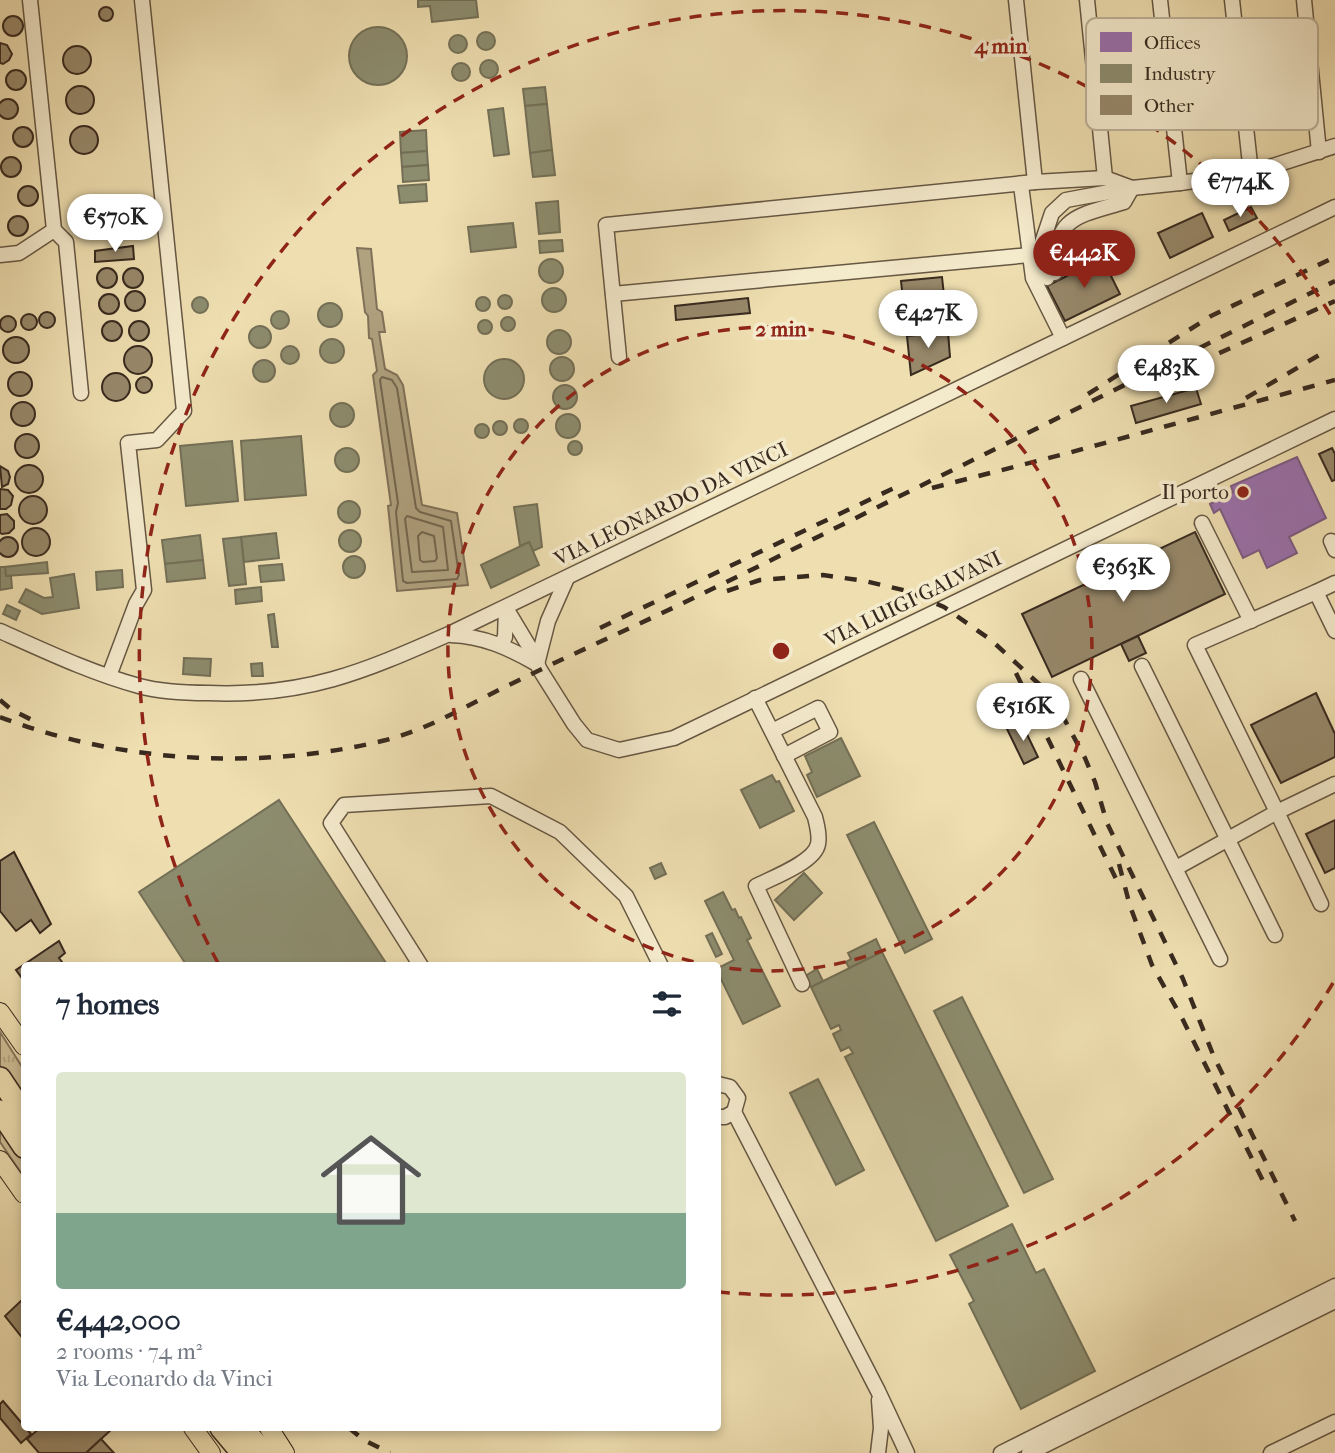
<!DOCTYPE html>
<meta charset="utf-8">
<style>
:root{--surface:#fff;--page:#f2f2f3;--text:#1f2937;--muted:#747a83;--line:#e0e1e3;--accent:#8f2418}
body{margin:0;font-family:"IM FELL French Canon",serif;background:var(--page);color:var(--text);height:100vh;display:flex;flex-direction:column;font-size:26px;white-space:nowrap}
*{box-sizing:border-box;margin:0}
p{font-size:23px;color:var(--muted)}
.icon{flex:none;width:38px;height:38px;fill:none;stroke:currentColor;stroke-width:2;stroke-linecap:round;stroke-linejoin:round}
.map{position:relative;flex:1;overflow:hidden}
.drawer{position:absolute;left:21px;top:962px;width:700px;height:469px;display:flex;flex-direction:column;background:var(--surface);border-radius:7px;box-shadow:0 4px 10px #0003}
.drawer>*{flex:none}
.price{position:absolute;translate:-50% -60px;padding:0 16px;border-radius:24px;background:#fff;color:#222;font-size:23px;line-height:46px;filter:drop-shadow(0 2px 4px #0008)}
.price::after{content:'';position:absolute;left:50%;top:42px;width:21px;height:16px;margin-left:-10px;background:inherit;clip-path:polygon(0 0,100% 0,50% 100%)}
.price.current{background:var(--accent);color:#fff}
ul{padding:0;list-style:none}
li{display:grid;align-content:center;gap:14px;height:371px;padding:0 35px}
li+li{border-top:2px solid var(--line)}
li span{display:grid;place-items:center;height:217px;border-radius:7px;color:#555}
li>.icon{margin-inline-start:auto}
span .icon{width:126px;height:126px;fill:#fffc;stroke-width:1}
li b{font-size:30px}
h2{display:flex;justify-content:space-between;align-items:center;height:84px;padding:0 35px;font-size:30px}
.map>svg:first-child{display:block}
</style>
<div class="map">
<svg width="1335" height="1453" viewBox="0 0 1335 1453">
<defs>
<pattern id="grass-tufts" width="24" height="20" patternUnits="userSpaceOnUse" patternTransform="scale(1.75)"><rect width="24" height="20" fill="#cfbf97"/><path d="M3 7l-1-3M5 7V3M7 7l1-3M15 17l-1-3M17 17v-4M19 17l1-3" fill="none" stroke="#b2a482"/></pattern>
</defs>
<rect width="100%" height="100%" fill="#eedeb0"/>
<filter id="stains"><feTurbulence type="fractalNoise" baseFrequency=".00286" numOctaves="4"/><feColorMatrix values="0 0 0 0 .2 0 0 0 0 .09 0 0 0 0 .02 0 0 0 .5 -.17"/></filter>
<radialGradient id="worn" r=".72"><stop offset=".6" stop-color="#630" stop-opacity="0"/><stop offset="1" stop-color="#630" stop-opacity=".3"/></radialGradient>
<path fill="url(#grass-tufts)" stroke="#84745b" stroke-width="2" d="M0 1032 24 1070V1177L0 1142Z"/>
<path fill="#b0a17f" stroke="#807159" stroke-width="2" d="M357 248 371 249 377 309 382 312 385 332H379L385 369 397 375 403 385 422 505 457 513 468 585 397 591 388 506 391 505 373 375 377 371 372 339 369 338 368 316 365 312Z"/>
<path fill="#9970ab" stroke="#7c5b81" stroke-width="2" d="M1297 457 1326 518 1289 537 1297 553 1267 568 1259 550 1243 558 1220 509 1214 513 1210 504 1233 492 1231 486Z"/>
<g fill="#8c8c6e" stroke="#736f56" stroke-width="2">
<path d="M418 0H476L478 17 432 22 430 6 418 7Z"/>
<circle cx="378" cy="56" r="29"/>
<circle cx="486" cy="41" r="9"/>
<circle cx="458" cy="44" r="9"/>
<circle cx="489" cy="69" r="9"/>
<circle cx="461" cy="72" r="9"/>
<path d="M545 87 547 104 525 106 523 89Z"/>
<path d="M547 104 552 150 530 153 525 106Z"/>
<path d="M503 108 509 154 494 156 488 110Z"/>
<path d="M426 130 427 151 401 153 400 132Z"/>
<path d="M552 150 555 175 533 177 530 153Z"/>
<path d="M427 151 428 165 402 167 401 153Z"/>
<path d="M428 165 429 180 403 182 402 167Z"/>
<path d="M426 184 427 201 400 203 398 186Z"/>
<path d="M558 201 560 232 539 234 536 203Z"/>
<path d="M513 223 516 247 471 252 468 227Z"/>
<path d="M562 240 563 251 540 253 539 241Z"/>
<circle cx="551" cy="271" r="12"/>
<circle cx="554" cy="300" r="12"/>
<circle cx="505" cy="302" r="7"/>
<circle cx="483" cy="304" r="7"/>
<circle cx="200" cy="305" r="8"/>
<circle cx="330" cy="315" r="12"/>
<circle cx="280" cy="320" r="9"/>
<circle cx="508" cy="324" r="7"/>
<circle cx="485" cy="327" r="7"/>
<circle cx="260" cy="337" r="11"/>
<circle cx="559" cy="342" r="12"/>
<circle cx="332" cy="351" r="12"/>
<circle cx="290" cy="355" r="9"/>
<circle cx="562" cy="369" r="12"/>
<circle cx="504" cy="379" r="20"/>
<circle cx="264" cy="371" r="11"/>
<circle cx="565" cy="397" r="12"/>
<circle cx="342" cy="415" r="12"/>
<circle cx="568" cy="426" r="12"/>
<circle cx="521" cy="426" r="7"/>
<circle cx="500" cy="428" r="7"/>
<circle cx="482" cy="431" r="7"/>
<path d="M301 436 306 495 245 500 241 441Z"/>
<path d="M232 441 238 501 186 506 180 446Z"/>
<circle cx="575" cy="448" r="7"/>
<circle cx="347" cy="460" r="12"/>
<circle cx="349" cy="512" r="11"/>
<path d="M537 504 542 547 533 551 529 542 520 546 514 507Z"/>
<circle cx="350" cy="541" r="11"/>
<path d="M276 533 279 558 244 562 241 537Z"/>
<path d="M200 535 203 560 165 564 162 540Z"/>
<path d="M241 537 246 584 229 586 223 539Z"/>
<path d="M529 542 539 565 491 588 481 565Z"/>
<circle cx="354" cy="567" r="11"/>
<path d="M203 560 205 578 167 582 165 564Z"/>
<path d="M47 562 48 573 6 576 5 567Z"/>
<path d="M282 564 284 580 261 582 259 566Z"/>
<path d="M0 567H5L6 576H11L12 588 0 590Z"/>
<path d="M122 570 123 587 97 590 96 572Z"/>
<path d="M74 574 79 608 42 614 19 602 26 589 44 598 53 597 50 578Z"/>
<path d="M261 587 262 601 236 604 235 590Z"/>
<path d="M7 605 20 611 16 620 3 614Z"/>
<path d="M274 614 278 647H272L268 615Z"/>
<path d="M184 658 211 659 210 676 183 674Z"/>
<path d="M262 663 263 676H252L251 664Z"/>
<path d="M841 738 860 776 817 797 807 775 812 772 805 756Z"/>
<path d="M772 775 776 782 779 781 794 811 760 828 741 790Z"/>
<path d="M279 800 388 966H187L139 892Z"/>
<path d="M874 822 932 939 905 953 847 835Z"/>
<path d="M661 863 666 874 655 879 650 868Z"/>
<path d="M804 873 822 893 794 920 775 900Z"/>
<path d="M723 892 732 910 735 909 739 918 741 917 751 938 747 940 780 1006 743 1024 718 973V968L734 960 705 901Z"/>
<path d="M712 933 722 954 716 957 706 936Z"/>
<path d="M876 939 882 952 849 968 846 962 851 959 848 953Z"/>
<path d="M882 952 1008 1206 936 1241 845 1057 853 1053 849 1047 841 1051 833 1034 841 1030 839 1025 831 1029 811 987Z"/>
<path d="M817 969 823 981 811 987 805 976Z"/>
<path d="M962 997 1053 1179 1024 1193 934 1011Z"/>
<path d="M818 1079 864 1170 836 1185 790 1093Z"/>
<path d="M1012 1224 1036 1273 1044 1269 1095 1371 1021 1409 969 1304 974 1301 950 1255Z"/>
</g>
<g fill="none" stroke-linecap="round" stroke-linejoin="round">
<g stroke="#74664f" stroke-width="2">
<path d="M382 377 392 380 397 388 416 508 420 512 451 521 459 575 457 579 407 583 403 581 396 512 398 503 380 380Z"/>
<path d="M407 516 443 527 448 570 412 572 405 519Z"/>
<path d="M422 532 434 536 437 558 435 561 423 562 420 560 418 536Z"/>
</g>
</g>
<g fill="#97886a" stroke="#382a1f" stroke-width="2">
<circle cx="106" cy="14" r="7"/>
<circle cx="13" cy="26" r="10"/>
<path d="M0 43 7 45 12 54 9 60 3 64 0 63Z"/>
<circle cx="77" cy="60" r="14"/>
<circle cx="16" cy="80" r="10"/>
<circle cx="80" cy="100" r="14"/>
<circle cx="8" cy="109" r="10"/>
<circle cx="84" cy="140" r="14"/>
<circle cx="23" cy="137" r="10"/>
<circle cx="11" cy="167" r="10"/>
<circle cx="28" cy="196" r="10"/>
<path d="M1251 207 1257 218 1229 231 1224 220Z"/>
<path d="M1202 213 1213 237 1170 258 1158 233Z"/>
<circle cx="18" cy="226" r="10"/>
<path d="M133 246 134 259 95 262V251Z"/>
<path d="M1102 258 1120 294 1065 321 1047 286Z"/>
<circle cx="133" cy="278" r="10"/>
<circle cx="107" cy="278" r="10"/>
<path d="M942 277 948 332 907 336 901 281Z"/>
<circle cx="135" cy="301" r="10"/>
<circle cx="109" cy="304" r="10"/>
<path d="M748 298 750 313 676 320 675 306Z"/>
<circle cx="47" cy="320" r="8"/>
<circle cx="29" cy="322" r="8"/>
<circle cx="8" cy="324" r="8"/>
<circle cx="112" cy="331" r="10"/>
<circle cx="139" cy="331" r="10"/>
<path d="M948 332 950 357 911 375 907 336Z"/>
<circle cx="16" cy="350" r="13"/>
<circle cx="138" cy="360" r="14"/>
<circle cx="20" cy="384" r="12"/>
<circle cx="116" cy="387" r="14"/>
<circle cx="144" cy="385" r="8"/>
<path d="M1196 388 1201 404 1136 423 1131 406Z"/>
<circle cx="23" cy="414" r="12"/>
<circle cx="27" cy="446" r="12"/>
<path d="M1332 448 1335 454V480L1332 481 1319 454Z"/>
<circle cx="29" cy="479" r="14"/>
<path d="M0 466 8 471 10 477 8 484 2 487Z"/>
<path d="M0 489 8 490 13 496 11 505 6 509H0Z"/>
<circle cx="33" cy="510" r="14"/>
<path d="M7 514 14 521V528L9 533 2 534 0 533V515Z"/>
<circle cx="36" cy="542" r="14"/>
<path d="M1195 532 1225 594 1052 677 1022 614Z"/>
<circle cx="8" cy="547" r="10"/>
<path d="M1138 636 1146 653 1129 661 1121 644Z"/>
<path d="M1316 693 1335 734V757L1281 783 1251 725Z"/>
<path d="M1021 722 1038 757 1024 764 1007 729Z"/>
<path d="M1335 820V868L1325 873 1306 834Z"/>
<path d="M14 852 51 924 40 933 31 920 16 931 0 911V861Z"/>
<path d="M59 941 65 953 59 958 65 966H24V981L16 970Z"/>
<path d="M24 1298V1340L5 1316Z"/>
<path d="M3 1401 31 1434 21 1443 0 1418V1404Z"/>
<path d="M40 1428H113L86 1453H39L27 1439Z"/>
<path d="M101 1439 114 1453H86Z"/>
</g>
<g fill="none" stroke-linecap="round" stroke-linejoin="round">
<g stroke="#665743" stroke-width="17">
<g id="minor">
<path d="M1016 0 1035 182"/>
<path d="M1087 0 1105 178"/>
<path d="M1160 0 1180 183"/>
<path d="M1232 0 1251 173"/>
<path d="M1304 0 1319 152"/>
<path d="M1021 185 1033 278 1063 338"/>
<path d="M54 230 66 242 81 393"/>
<path d="M0 255 19 253 54 230 30 0"/>
<path d="M1055 273C1053 216 1078 216 1124 202L1132 188"/>
<path d="M1047 278 1041 254 1042 243 1052 213 1066 200 1131 188"/>
<path d="M613 294 1041 254"/>
<path d="M619 357 606 225 1035 182 1105 178 1132 188 1180 183 1251 173 1335 146"/>
<path d="M1202 523 1251 621"/>
<path d="M1331 541 1335 550"/>
<path d="M1316 592 1335 583"/>
<path d="M506 608 530 648 540 670 574 724 587 740 619 750 674 738 1335 419"/>
<path d="M0 631C45 651 91 673 139 686 161 692 185 693 208 693 305 697 363 672 449 634L1335 207"/>
<path d="M1335 631 1316 592 1195 645 1277 812 1335 784"/>
<path d="M451 635C483 636 509 648 537 664"/>
<path d="M501 645 505 637 506 609"/>
<path d="M537 664 548 621 567 578"/>
<path d="M1142 666 1275 935"/>
<path d="M109 676 136 604 144 590 128 443 157 440 184 411 142 0"/>
<path d="M1081 679 1220 959"/>
<path d="M755 698 815 817C817 826 820 835 818 844 815 862 772 878 756 886L802 984"/>
<path d="M772 731 818 708 830 732 784 756"/>
<path d="M1176 868 1277 812 1321 904"/>
<path d="M421 966 331 823 344 805 491 796 560 832 626 896 661 966"/>
<path d="M718 1084 730 1087 738 1098 734 1112 725 1117H718"/>
<path d="M734 1112 878 1391 907 1453"/>
<path d="M878 1453 881 1428 879 1400"/>
<path d="M1001 1453 1335 1286"/>
<path d="M1029 1453 1335 1301"/>
<path d="M1271 1453 1335 1422"/>
</g>
</g>
<g stroke="#382a1f" stroke-width="20">
<g id="major">
<path d="M0 1012 24 1046"/>
<path d="M0 1160 24 1194"/>
<path d="M193 1428 211 1453"/>
<path d="M269 1428 285 1453"/>
</g>
</g>
<g stroke="#382a1f" stroke-width="24">
<g id="highway">
<path d="M0 1078 24 1114"/>
<path d="M0 1111 24 1147"/>
<path d="M221 1428 242 1453"/>
<path d="M242 1428 265 1453"/>
</g>
</g>
<use href="#minor" stroke="#f4eacc" stroke-width="14"/>
<use href="#major" stroke="#eedeb0" stroke-width="18"/>
<use href="#highway" stroke="#eedeb0" stroke-width="21"/>
<g stroke="#382a1f" stroke-width="4.5" stroke-dasharray="12 12" stroke-linecap="butt">
<path d="M1174 369 1204 360 1335 301"/>
<path d="M1088 394 1211 316 1335 257"/>
<path d="M1246 398 1326 351"/>
<path d="M932 488 1068 453 1335 380"/>
<path d="M727 591 760 580 823 575 865 581 907 591 944 607 991 640 1040 685 1060 711 1085 758 1095 782 1107 823 1183 979 1214 1057 1295 1221"/>
<path d="M600 628 894 488"/>
<path d="M1016 673 1117 881"/>
<path d="M0 700 12 710 32 720"/>
<path d="M0 717C120 763 261 771 386 740 429 729 466 706 505 687 547 666 589 647 630 628 721 586 809 541 898 497 1044 425 1189 353 1335 281"/>
<path d="M1119 864 1130 906 1152 965 1183 1020 1265 1185"/>
<path d="M349 1428 364 1440 390 1453"/>
</g>
</g>
<g fill="none" stroke="#8f2418" stroke-width="3.5" stroke-dasharray="12 9">
<path d="M714 966A322 322 0 1 1 720 967"/>
<path d="M1333 983A644 644 0 0 1 719 1292M218 963A644 644 0 0 1 1333 319"/>
</g>
<circle fill="#8f2418" stroke="#f4eacc" stroke-width="2.5" cx="1243" cy="492" r="7"/>
<g text-anchor="middle" stroke-width="7" stroke-linejoin="round" paint-order="stroke">
<g font-size="21" fill="#382a1f" stroke="#f4eacc" text-anchor="end">
<text x="1229" y="499">Il porto</text>
</g>
<g font-size="21" fill="#382a1f" stroke="#f4eacc">
<text transform="translate(671 504) rotate(-26)" y="7">VIA LEONARDO DA VINCI</text>
<text transform="translate(913 599) rotate(-26)" y="7">VIA LUIGI GALVANI</text>
</g>
</g>
<rect x="1086" y="18" width="232" height="112" rx="10" fill="#f4eacc" stroke="#bcb098" stroke-width="2"/>
<rect x="1100" y="32" width="32" height="20" fill="#9970ab"/>
<rect x="1100" y="64" width="32" height="19" fill="#8c8c6e"/>
<rect x="1100" y="95" width="32" height="20" fill="#97886a"/>
<g font-size="19" fill="#382a1f">
<text x="1144" y="49">Offices</text>
<text x="1144" y="80">Industry</text>
<text x="1144" y="112">Other</text>
</g>
<circle cx="781" cy="651" r="10" fill="#8f2418" stroke="#f4eacc" stroke-width="3.5"/>
<g font-size="21" text-anchor="middle" font-weight="bold" fill="#8f2418" stroke="#f4eacc" stroke-width="7" stroke-linejoin="round" paint-order="stroke">
<text x="1001" y="53">4 min</text>
<text x="781" y="336">2 min</text>
</g>
<rect width="100%" height="100%" filter="url(#stains)"/>
<rect width="100%" height="100%" fill="url(#worn)"/>
</svg>
<b class="price" style="left:1240px;top:219px">€774K</b>
<b class="price" style="left:115px;top:254px">€570K</b>
<b class="price current" style="left:1084px;top:290px">€442K</b>
<b class="price" style="left:928px;top:350px">€427K</b>
<b class="price" style="left:1166px;top:405px">€483K</b>
<b class="price" style="left:1123px;top:604px">€363K</b>
<b class="price" style="left:1023px;top:743px">€516K</b>
<section class="drawer">
<h2>7 homes<svg class="icon" aria-label="filters" viewBox="0 0 24 24"><path d="M4 7h16M4 17h16"/><circle cx="9" cy="7" r="2"/><circle cx="15" cy="17" r="2"/></svg></h2>
<ul>
<li><span style="background:linear-gradient(#dfe7d0 65%,#7fa58c 0)"><svg class="icon" aria-label="home" viewBox="0 0 24 24"><path d="M3 11l9-7 9 7M6 9v11h12V9"/></svg></span><div><b>€442,000</b><p>2 rooms · 74 m²</p><p>Via Leonardo da Vinci</p></div></li>
</ul>
</section>
</div>
